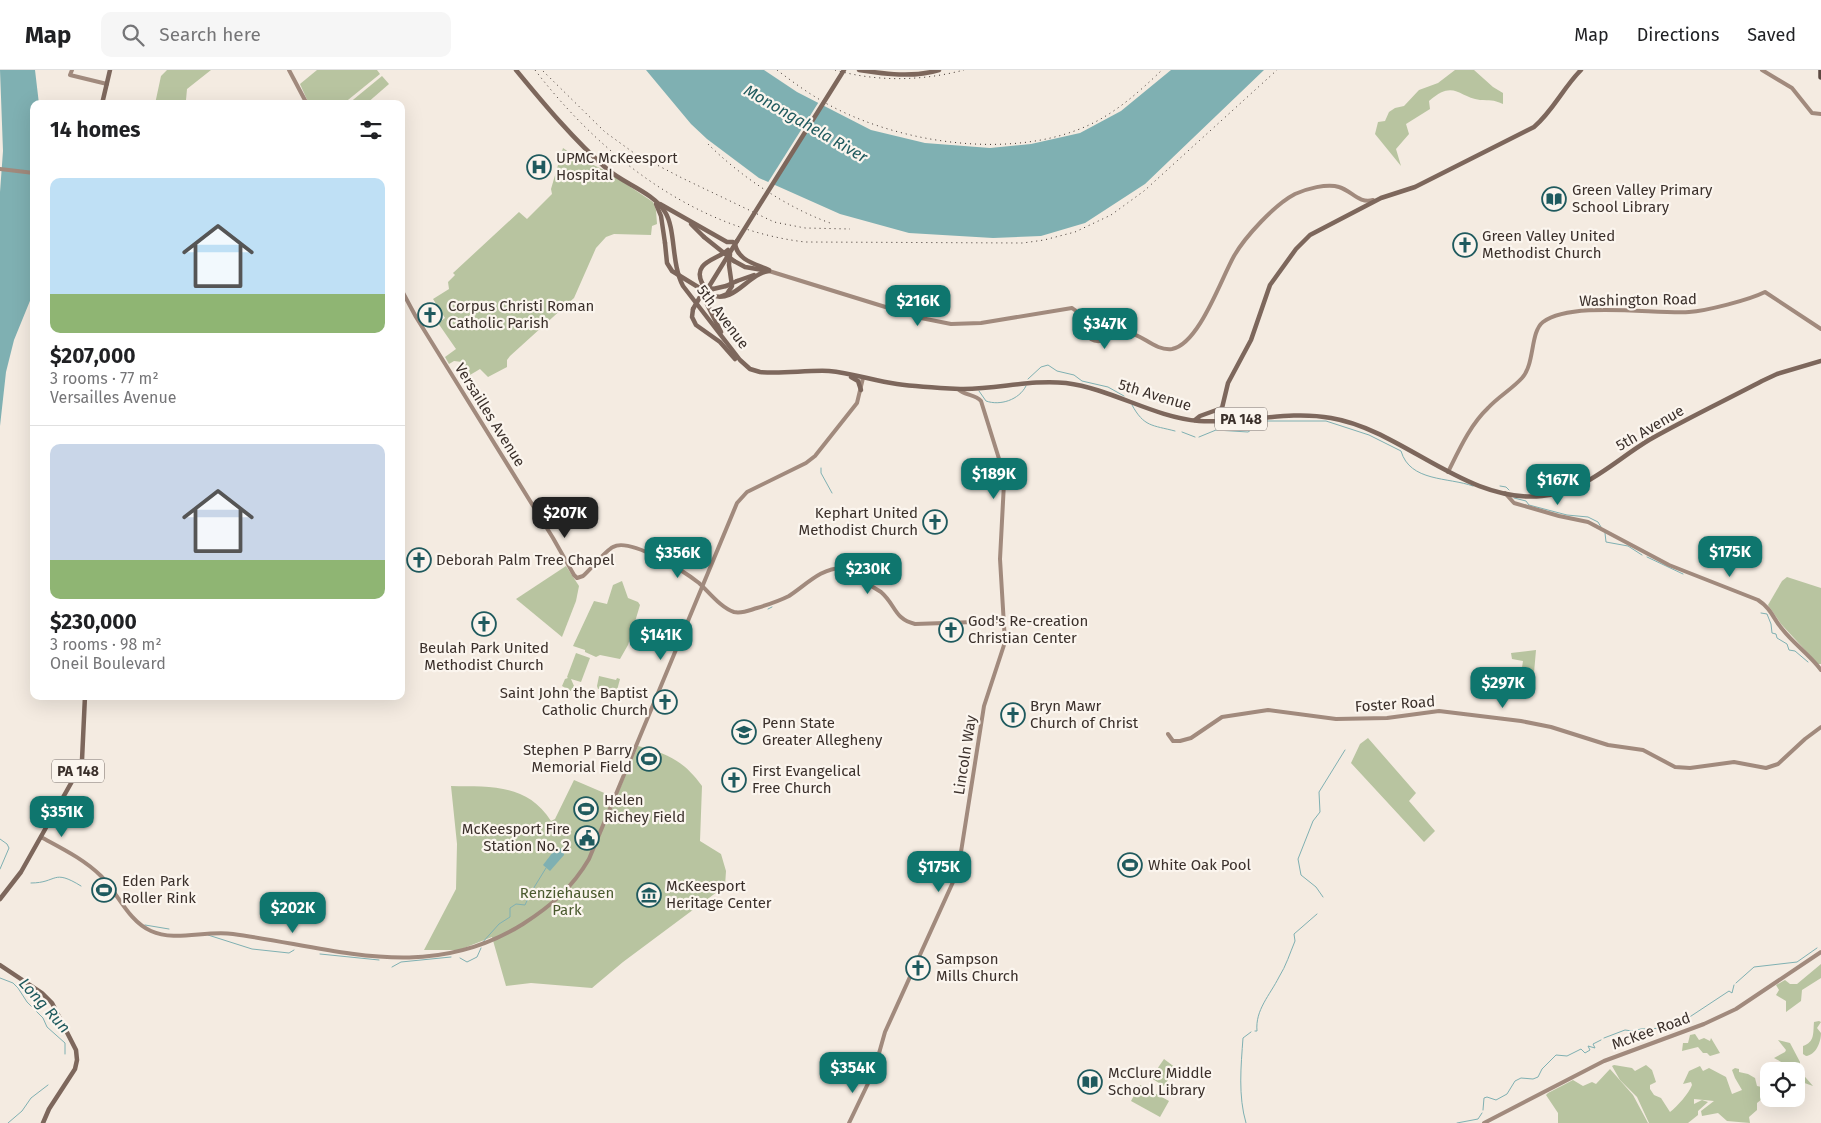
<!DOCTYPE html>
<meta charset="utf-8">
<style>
:root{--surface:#fff;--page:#f6f6f6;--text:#202124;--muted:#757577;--line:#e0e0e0;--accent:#0f766e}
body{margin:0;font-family:"Fira Sans",sans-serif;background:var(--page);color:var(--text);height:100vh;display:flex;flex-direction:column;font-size:19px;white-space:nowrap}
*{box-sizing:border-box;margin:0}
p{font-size:16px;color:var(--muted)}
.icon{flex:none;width:28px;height:28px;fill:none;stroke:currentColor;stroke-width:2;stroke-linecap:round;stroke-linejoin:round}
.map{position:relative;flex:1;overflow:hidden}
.details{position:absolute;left:30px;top:30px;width:375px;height:600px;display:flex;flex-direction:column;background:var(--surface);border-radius:10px;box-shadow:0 5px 20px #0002}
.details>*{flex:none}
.buttons{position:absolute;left:1760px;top:992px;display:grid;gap:10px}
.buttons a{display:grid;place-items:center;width:45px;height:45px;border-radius:10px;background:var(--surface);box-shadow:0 5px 20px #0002;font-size:25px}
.price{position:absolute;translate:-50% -42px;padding:0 11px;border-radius:10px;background:var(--accent);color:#fff;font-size:16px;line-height:32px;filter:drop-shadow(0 1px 2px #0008)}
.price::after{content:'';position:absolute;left:50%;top:30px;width:15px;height:11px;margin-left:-8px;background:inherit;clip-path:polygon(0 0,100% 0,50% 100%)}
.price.active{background:#222;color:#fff}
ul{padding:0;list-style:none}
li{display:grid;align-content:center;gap:10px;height:265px;padding:0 20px}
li+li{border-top:1px solid var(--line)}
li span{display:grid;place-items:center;height:155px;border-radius:10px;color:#555}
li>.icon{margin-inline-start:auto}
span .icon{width:90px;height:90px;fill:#fffc;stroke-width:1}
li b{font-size:21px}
h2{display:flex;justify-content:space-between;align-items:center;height:60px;padding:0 20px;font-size:21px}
header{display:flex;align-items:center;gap:30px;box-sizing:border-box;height:70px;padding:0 25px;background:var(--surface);border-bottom:1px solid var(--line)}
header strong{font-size:24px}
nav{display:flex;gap:28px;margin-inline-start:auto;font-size:18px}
.search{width:350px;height:45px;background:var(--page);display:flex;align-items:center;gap:12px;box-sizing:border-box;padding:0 18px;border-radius:10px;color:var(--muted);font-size:19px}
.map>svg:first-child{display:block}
</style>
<header>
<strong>Map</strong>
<div class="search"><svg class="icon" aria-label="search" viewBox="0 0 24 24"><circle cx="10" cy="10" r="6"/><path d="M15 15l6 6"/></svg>Search here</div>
<nav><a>Map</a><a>Directions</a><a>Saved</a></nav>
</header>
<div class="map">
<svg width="1821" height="1053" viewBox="0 0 1821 1053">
<rect width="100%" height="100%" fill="#f4ebe1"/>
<g fill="#b8c4a0">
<path d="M167 0H211L187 19 186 30 181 34H155L161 6Z"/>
<path d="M317 0H377L380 4 343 34H309L300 14Z"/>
<path d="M1455 0H1474L1493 17 1503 23V34C1492 29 1491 31 1480 30 1458 27 1454 9 1429 31L1430 39 1406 54 1409 64 1396 79 1401 96 1375 64 1378 52 1385 51 1389 42 1395 38 1404 36 1419 20 1438 13Z"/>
<path d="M382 6 389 14 366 34H348Z"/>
<path d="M563 78 573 85 608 102 653 132 656 140 657 154 652 156 651 165 614 164 606 167 596 178 574 228 510 286 507 290V297L488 307 480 299 470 305 462 292 454 291 449 294 445 287 456 279 438 253 445 248 433 229 449 219 448 212 455 205 453 203 519 142 527 149 552 124 551 119Z"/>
<path d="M566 496 579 516 576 531 562 567 516 529Z"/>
<path d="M1787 507 1821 518V594H1818L1781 554 1768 535 1782 511Z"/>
<path d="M622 511 628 528 638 532 640 535 628 575 620 589 600 585 596 587 585 582V580L573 576 594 531 607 534 613 515Z"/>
<path d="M1536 580 1532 626 1518 624 1523 591 1512 589 1511 583Z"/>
<path d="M576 583 590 588 581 612 571 609 574 616 571 621 562 616 565 609 568 608 567 607Z"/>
<path d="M599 606 616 610 617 608 620 609 616 624 613 623V621L601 618 598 619 597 616Z"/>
<path d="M1368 668 1416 723 1409 731 1435 761 1424 772 1351 693 1360 674Z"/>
<path d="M638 676C668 684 683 690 702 716L700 771 721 784 726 801 725 816 623 892 592 918 531 913 506 916 492 867 459 880H424L456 819 457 774 451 716C490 717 527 713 551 751L555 749 574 710 616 728Z"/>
<path d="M1821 894V908L1802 920 1801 931 1786 942V931L1776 925 1779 920 1776 915 1785 910 1790 914H1797Z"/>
<path d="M1819 951 1821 952 1817 958 1821 963C1821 972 1816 985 1806 986L1803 984V976C1815 972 1813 963 1814 952Z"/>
<path d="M1695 964 1699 970 1704 968 1710 971 1711 968 1720 983 1710 986 1707 983H1703L1698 977 1682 981 1683 973H1688L1690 965Z"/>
<path d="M1778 970 1790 973 1800 992 1799 1000 1813 1016 1796 1010V1001H1779L1783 996V993L1774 988 1785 982 1786 980Z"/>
<path d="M1164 989 1176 998 1164 1016 1151 1008Z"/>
<path d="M1614 995 1632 998 1635 1001 1646 995 1652 1000 1656 1012 1650 1015V1019L1654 1025 1661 1028 1670 1042C1677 1037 1689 1023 1692 1015L1691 1012 1683 1014 1689 1001 1700 996 1703 1001 1709 998 1726 1007 1732 1024 1742 1020 1735 1008 1732 1000 1735 998 1739 999V1002L1748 1004 1755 1008 1757 1016 1766 1018 1767 1025 1757 1033V1040L1749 1047 1750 1053 1727 1051 1718 1043 1702 1046 1701 1041 1714 1031 1694 1029V1034L1702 1030 1708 1032 1698 1041V1045L1688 1053H1649L1637 1027 1620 1010 1612 996Z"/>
<path d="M1610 999 1633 1025 1648 1053H1558V1043L1546 1025 1548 1023 1573 1010 1583 1016 1592 1012 1596 1014Z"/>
<path d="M1140 1015 1169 1031 1160 1047 1131 1031Z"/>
</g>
<g fill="#7fb0b2">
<path d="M0 0H35L39 34H34V221L14 270 6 302 0 356V122L3 81Z"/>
<path d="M646 0H764L797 22 871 60 925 73 990 78 1031 74 1080 63 1121 41 1171 0H1264L1145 114 1085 153 1041 166 993 168 909 163 840 144 759 108 707 69 691 54Z"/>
<path d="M556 778H560L564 782V785L550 801 543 795Z"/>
</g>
<path fill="#f4ebe1" d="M820 30 824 33 772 117 767 114Z"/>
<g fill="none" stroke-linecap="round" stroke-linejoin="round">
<g stroke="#7fb0b2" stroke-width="1">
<path d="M1028 309 1041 297 1048 295 1057 301 1074 305 1082 311 1108 317 1124 326"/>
<path d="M979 321 986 331C1000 336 1019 330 1026 316"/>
<path d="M1132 335C1144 357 1152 355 1175 361"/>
<path d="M1182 362 1195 367"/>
<path d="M1199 367 1216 360 1248 362 1265 351H1326L1369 365 1401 381C1410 412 1448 407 1473 416"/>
<path d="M821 398V403L832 423"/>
<path d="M1500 416 1506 417 1509 420"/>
<path d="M1514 428 1526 431 1529 435 1567 445 1588 447 1598 452 1601 457"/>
<path d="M1605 463 1606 472 1628 476 1642 485"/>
<path d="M1647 487 1683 504"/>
<path d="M768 539 772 537"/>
<path d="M1761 543 1767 544 1771 554 1772 563 1776 564 1777 568 1787 574 1789 580 1795 581 1808 592"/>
<path d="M0 769 7 774 9 778 0 799"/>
<path d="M31 813C58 813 52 798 81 816"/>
<path d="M1323 827 1316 817 1301 805 1298 789 1313 751 1320 742 1319 722 1345 680"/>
<path d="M145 855 169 859"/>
<path d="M208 865 252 879 289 883 294 880"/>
<path d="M482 873 499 854 510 847V838L516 834 525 835 530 824 546 798"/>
<path d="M320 884 379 890"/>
<path d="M460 888 467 892 477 887 481 878"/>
<path d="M392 897 401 892 451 887"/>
<path d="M0 908 13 913 18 918 27 932 43 948 47 957 65 973V984"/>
<path d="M1736 913 1754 897 1797 892 1817 878"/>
<path d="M1255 961H1257C1255 940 1270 925 1279 907 1286 896 1290 883 1295 871L1294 864 1317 844"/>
<path d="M1604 968 1625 960 1632 961 1641 959 1667 958 1679 954 1729 921 1732 923 1734 915"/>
<path d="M1483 1040 1484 1028 1487 1027 1496 1030 1507 1024 1515 1011 1521 1008 1533 1009 1538 1007 1542 999 1556 985 1567 986 1581 979 1585 983 1590 980 1588 976 1595 978 1593 974 1601 970"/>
<path d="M8 1053 22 1041 31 1028 48 1015"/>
<path d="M1246 1053C1238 1026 1241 996 1243 968L1251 962"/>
<path d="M1457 1053 1478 1049 1482 1043"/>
</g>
<g stroke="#a18a7d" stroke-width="4">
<path d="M72 0 70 5 107 14"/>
<path d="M289 0 307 34"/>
<path d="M1762 0 1792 18 1812 43 1821 44"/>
<path d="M0 99 34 103"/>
<path d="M769 201 921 248 951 254 981 253 1072 238C1084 244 1079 262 1091 269 1104 277 1113 260 1126 262 1143 264 1154 281 1172 279 1199 274 1221 209 1234 186 1245 167 1274 135 1295 124 1306 119 1327 113 1339 117 1352 121 1359 134 1373 130"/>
<path d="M401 219 416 247 553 468 574 505 577 508 583 506C591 499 605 481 613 477 630 467 685 502 699 513 709 522 721 538 734 542 742 544 750 540 757 538 767 535 779 531 789 526 806 515 821 498 842 498L881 522C896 535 894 549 915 554L1004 551"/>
<path d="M1448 402C1459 380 1470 355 1488 338 1498 327 1512 319 1522 308 1535 294 1530 262 1543 252 1572 231 1652 244 1689 242 1706 241 1749 230 1765 222L1821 259"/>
<path d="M1505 423 1514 433 1559 446 1588 452 1669 495 1758 530C1772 539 1773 549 1783 560 1794 574 1810 585 1821 600"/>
<path d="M1168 664 1173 671H1180L1191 668 1222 647 1268 640 1336 649 1387 648 1439 641 1521 651 1551 657 1608 675 1643 680 1675 697 1690 698 1734 692 1766 698 1778 694 1805 669 1821 657"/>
<path d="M41 767C61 778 84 789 101 806 118 823 128 851 151 861 175 872 206 860 233 864 336 878 427 914 523 854 551 836 572 818 589 789L737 433 747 422 806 393 815 386 857 333 863 308"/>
<path d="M849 1053 874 1001 885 962 958 801 984 636 1005 572 1000 489 1004 413 1000 392 981 331C975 324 965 326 958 319"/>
<path d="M1484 1053 1604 991 1704 954 1736 939 1821 882"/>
</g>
<g stroke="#7d675c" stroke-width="4.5">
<path d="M516 0C544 34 574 70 607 99 624 114 653 122 665 142 676 159 671 194 683 216L740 290 750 299 760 302C783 304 806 300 829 301 852 303 874 311 897 314 918 317 939 318 960 319 996 320 1030 309 1066 313 1112 319 1153 347 1199 351 1243 354 1287 340 1331 348 1403 360 1466 434 1542 426 1585 422 1614 391 1649 370 1686 349 1724 331 1762 311L1777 304 1821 291"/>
<path d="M859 0C885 4 913 8 939 0"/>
<path d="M102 34 110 0"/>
<path d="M656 134 661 146 665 173"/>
<path d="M660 134 727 172H733"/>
<path d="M691 154 704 167"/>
<path d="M735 174C738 191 756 194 769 200"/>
<path d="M734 191 745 197 763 200"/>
<path d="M737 211 754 205"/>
<path d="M702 213C692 192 717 190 728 180"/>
<path d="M713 219 726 216"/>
<path d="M711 225C735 234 747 204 769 201"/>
<path d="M722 226 727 224 732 216 729 195 730 184"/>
<path d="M693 239 692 247 696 255 720 272 735 289"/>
<path d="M721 262 707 234 705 223 737 171"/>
<path d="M851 307 858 311 861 320"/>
<path d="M1195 350 1200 346 1222 338 1228 313 1251 270 1270 215 1296 179 1310 165 1381 128 1415 117 1534 57C1553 41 1563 18 1581 0"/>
<path d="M0 829 21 802 79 699 82 690 85 626"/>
<path d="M0 895 42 923 52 933 76 980 77 990 75 999 49 1039 43 1053"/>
</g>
<path stroke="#5c4a42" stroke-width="5.5" d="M1821 0V7"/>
<g stroke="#3b302b" stroke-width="1" stroke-dasharray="1 4" stroke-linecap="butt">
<path d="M535 0C601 86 695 159 805 172L1023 173 1044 170 1075 162 1111 145 1144 121 1277 0"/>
<path d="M777 0C794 13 812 26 831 36 903 74 1014 90 1089 55 1117 42 1140 21 1162 0"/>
<path d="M835 0C877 12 922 11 964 0"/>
<path d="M543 1 605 62 634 83 682 108 774 152 805 158 850 159"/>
<path d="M708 74C741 107 789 139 833 154"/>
</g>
<g stroke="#7d675c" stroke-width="4.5">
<path d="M704 167 734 191"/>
<path d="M737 171 844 0"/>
<path d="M665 173 667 193 672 201 711 225"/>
<path d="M702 213 706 217 713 219"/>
<path d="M726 216 737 211"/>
<path d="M693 239 700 227"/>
</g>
</g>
<defs>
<g id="hospital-ring" transform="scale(1.25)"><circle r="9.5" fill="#fbf5ee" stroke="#1f5a5e" stroke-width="1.5"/><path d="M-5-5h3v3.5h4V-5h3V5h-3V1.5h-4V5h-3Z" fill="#1f5a5e"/></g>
<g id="library-ring" transform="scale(1.25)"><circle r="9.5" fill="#fbf5ee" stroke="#1f5a5e" stroke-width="1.5"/><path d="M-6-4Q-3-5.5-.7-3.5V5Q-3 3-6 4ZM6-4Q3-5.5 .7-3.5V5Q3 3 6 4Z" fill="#1f5a5e"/></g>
<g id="church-ring" transform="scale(1.25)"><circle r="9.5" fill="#fbf5ee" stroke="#1f5a5e" stroke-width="1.5"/><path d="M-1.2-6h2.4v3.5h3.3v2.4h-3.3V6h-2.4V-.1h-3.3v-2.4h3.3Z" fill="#1f5a5e"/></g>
<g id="university-ring" transform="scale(1.25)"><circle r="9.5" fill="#fbf5ee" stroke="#1f5a5e" stroke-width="1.5"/><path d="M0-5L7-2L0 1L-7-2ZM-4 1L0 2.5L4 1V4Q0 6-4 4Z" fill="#1f5a5e"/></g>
<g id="stadium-ring" transform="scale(1.25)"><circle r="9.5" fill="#fbf5ee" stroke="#1f5a5e" stroke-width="1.5"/><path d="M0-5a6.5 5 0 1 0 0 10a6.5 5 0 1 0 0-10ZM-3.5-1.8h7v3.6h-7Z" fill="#1f5a5e"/></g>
<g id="civic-ring" transform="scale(1.25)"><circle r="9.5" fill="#fbf5ee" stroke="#1f5a5e" stroke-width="1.5"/><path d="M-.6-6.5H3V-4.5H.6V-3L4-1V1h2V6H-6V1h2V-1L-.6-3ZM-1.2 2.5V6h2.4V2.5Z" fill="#1f5a5e"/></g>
<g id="museum-ring" transform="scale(1.25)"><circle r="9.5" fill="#fbf5ee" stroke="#1f5a5e" stroke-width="1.5"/><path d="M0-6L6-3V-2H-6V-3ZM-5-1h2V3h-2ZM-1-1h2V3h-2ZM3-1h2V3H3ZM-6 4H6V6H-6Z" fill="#1f5a5e"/></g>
</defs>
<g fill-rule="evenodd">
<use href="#hospital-ring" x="539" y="97"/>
<use href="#library-ring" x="1554" y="129"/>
<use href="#church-ring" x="1465" y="175"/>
<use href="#church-ring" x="430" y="245"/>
<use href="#church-ring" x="935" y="452"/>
<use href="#church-ring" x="419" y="490"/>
<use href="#church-ring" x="484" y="554"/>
<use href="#church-ring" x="951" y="560"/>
<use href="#church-ring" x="665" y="632"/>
<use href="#church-ring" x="1013" y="645"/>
<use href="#university-ring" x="744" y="662"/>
<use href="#stadium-ring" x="649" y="689"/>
<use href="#church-ring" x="734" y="710"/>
<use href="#stadium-ring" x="586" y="739"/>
<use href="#civic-ring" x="587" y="768"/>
<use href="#stadium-ring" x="1130" y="795"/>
<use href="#stadium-ring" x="104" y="820"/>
<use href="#museum-ring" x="649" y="825"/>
<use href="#church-ring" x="918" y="898"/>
<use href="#library-ring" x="1090" y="1012"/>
</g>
<g text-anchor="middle" stroke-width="4.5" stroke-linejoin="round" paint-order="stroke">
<g fill="#fbf5ee" stroke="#756b66" stroke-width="1">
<rect x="1215" y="337.5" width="52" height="23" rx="4"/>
<rect x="52" y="689.5" width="52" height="23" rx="4"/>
</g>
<g font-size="14" font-weight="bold" fill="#3b302b">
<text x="1241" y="354">PA 148</text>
<text x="78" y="706">PA 148</text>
</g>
<g font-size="15" fill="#3b302b" stroke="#fbf5ee" text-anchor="start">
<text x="556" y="93">UPMC McKeesport<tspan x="556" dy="17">Hospital</tspan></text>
<text x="1572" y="125">Green Valley Primary<tspan x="1572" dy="17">School Library</tspan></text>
<text x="1482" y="171">Green Valley United<tspan x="1482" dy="17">Methodist Church</tspan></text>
<text x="448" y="241">Corpus Christi Roman<tspan x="448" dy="17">Catholic Parish</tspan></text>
<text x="918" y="448" text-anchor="end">Kephart United<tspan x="918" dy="17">Methodist Church</tspan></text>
<text x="436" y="495">Deborah Palm Tree Chapel</text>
<text x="968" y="556">God's Re-creation<tspan x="968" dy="17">Christian Center</tspan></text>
<text x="484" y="583" text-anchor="middle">Beulah Park United<tspan x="484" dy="17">Methodist Church</tspan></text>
<text x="648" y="628" text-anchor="end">Saint John the Baptist<tspan x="648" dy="17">Catholic Church</tspan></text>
<text x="1030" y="641">Bryn Mawr<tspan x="1030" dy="17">Church of Christ</tspan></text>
<text x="762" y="658">Penn State<tspan x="762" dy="17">Greater Allegheny</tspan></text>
<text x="632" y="685" text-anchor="end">Stephen P Barry<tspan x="632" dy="17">Memorial Field</tspan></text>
<text x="752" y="706">First Evangelical<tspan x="752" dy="17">Free Church</tspan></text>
<text x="604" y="735">Helen<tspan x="604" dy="17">Richey Field</tspan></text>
<text x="570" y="764" text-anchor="end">McKeesport Fire<tspan x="570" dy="17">Station No. 2</tspan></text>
<text x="1148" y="800">White Oak Pool</text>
<text x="122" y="816">Eden Park<tspan x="122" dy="17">Roller Rink</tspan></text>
<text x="666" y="821">McKeesport<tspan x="666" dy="17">Heritage Center</tspan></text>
<text x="936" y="894">Sampson<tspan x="936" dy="17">Mills Church</tspan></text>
<text x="1108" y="1008">McClure Middle<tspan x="1108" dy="17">School Library</tspan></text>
</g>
<g font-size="15" fill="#3b302b" stroke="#fbf5ee">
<text transform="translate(1638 230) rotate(-1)" y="5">Washington Road</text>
<text transform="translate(723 247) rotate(53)" y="5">5th Avenue</text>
<text transform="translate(1155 325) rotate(17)" y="5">5th Avenue</text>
<text transform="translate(490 345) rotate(58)" y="5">Versailles Avenue</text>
<text transform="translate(1650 358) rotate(-30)" y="5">5th Avenue</text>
<text transform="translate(1395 634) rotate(-4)" y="5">Foster Road</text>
<text transform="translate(965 685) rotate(-81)" y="5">Lincoln Way</text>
<text transform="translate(1651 961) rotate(-20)" y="5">McKee Road</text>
</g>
<g font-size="15" fill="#4a5a2e" stroke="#fbf5ee">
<text x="567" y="828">Renziehausen<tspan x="567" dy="17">Park</tspan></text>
</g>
<g font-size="16" font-style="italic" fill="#1f5a5e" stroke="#fbf5ee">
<text transform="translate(806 53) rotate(30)" y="6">Monongahela River</text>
<text transform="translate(45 935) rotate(48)" y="6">Long Run</text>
</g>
</g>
</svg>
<div class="buttons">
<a><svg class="icon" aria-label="locate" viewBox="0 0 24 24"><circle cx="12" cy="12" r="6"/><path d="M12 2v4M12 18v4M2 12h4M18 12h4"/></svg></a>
</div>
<b class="price" style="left:918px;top:257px">$216K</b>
<b class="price" style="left:1105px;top:280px">$347K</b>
<b class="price" style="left:994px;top:430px">$189K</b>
<b class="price" style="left:1558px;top:436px">$167K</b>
<b class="price active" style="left:565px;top:469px">$207K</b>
<b class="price" style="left:1730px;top:508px">$175K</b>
<b class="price" style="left:678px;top:509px">$356K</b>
<b class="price" style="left:868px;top:525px">$230K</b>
<b class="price" style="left:661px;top:591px">$141K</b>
<b class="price" style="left:1503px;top:639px">$297K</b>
<b class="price" style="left:62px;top:768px">$351K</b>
<b class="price" style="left:939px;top:823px">$175K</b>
<b class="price" style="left:293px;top:864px">$202K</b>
<b class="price" style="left:853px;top:1024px">$354K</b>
<section class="details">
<h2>14 homes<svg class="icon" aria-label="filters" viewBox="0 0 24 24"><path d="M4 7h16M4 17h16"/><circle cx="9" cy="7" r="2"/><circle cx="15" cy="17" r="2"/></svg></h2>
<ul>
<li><span style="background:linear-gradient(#bfe0f5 75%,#8fb573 0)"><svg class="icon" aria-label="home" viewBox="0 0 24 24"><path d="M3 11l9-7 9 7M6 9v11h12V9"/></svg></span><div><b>$207,000</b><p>3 rooms · 77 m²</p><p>Versailles Avenue</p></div></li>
<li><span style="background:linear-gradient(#c9d6e8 75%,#8fb573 0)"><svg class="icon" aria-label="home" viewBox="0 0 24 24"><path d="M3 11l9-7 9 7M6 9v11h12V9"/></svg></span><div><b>$230,000</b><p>3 rooms · 98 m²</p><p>Oneil Boulevard</p></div></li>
</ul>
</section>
</div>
